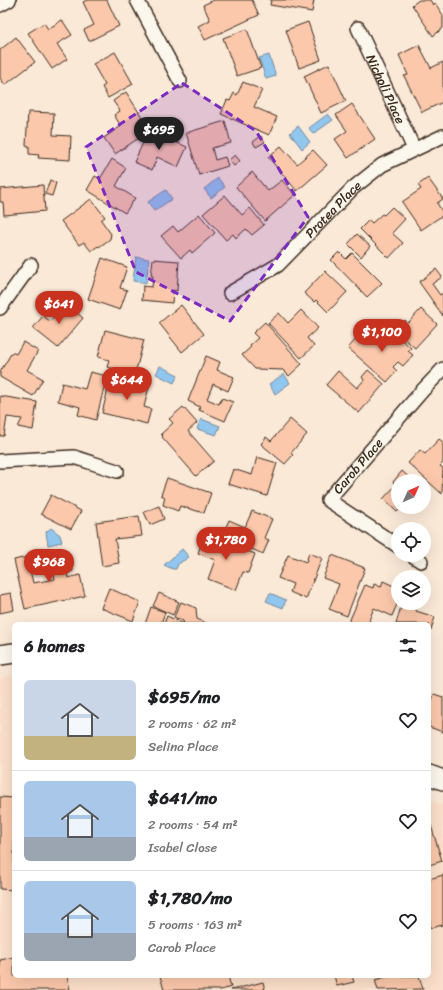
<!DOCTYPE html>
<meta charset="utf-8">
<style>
:root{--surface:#fff;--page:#f2f2f2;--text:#202124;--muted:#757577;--line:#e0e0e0;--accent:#c8321e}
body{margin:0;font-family:Sriracha,sans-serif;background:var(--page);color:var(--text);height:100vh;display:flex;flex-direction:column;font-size:15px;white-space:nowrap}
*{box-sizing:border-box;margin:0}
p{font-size:13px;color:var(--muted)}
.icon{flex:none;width:22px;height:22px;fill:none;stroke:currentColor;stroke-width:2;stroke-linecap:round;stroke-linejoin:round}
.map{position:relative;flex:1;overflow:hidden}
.drawer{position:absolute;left:12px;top:622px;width:419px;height:356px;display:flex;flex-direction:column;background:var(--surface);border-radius:6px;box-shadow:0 4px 16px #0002}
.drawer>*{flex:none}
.needle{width:26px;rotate:45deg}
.fabs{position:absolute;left:391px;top:474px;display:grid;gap:8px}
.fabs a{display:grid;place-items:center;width:40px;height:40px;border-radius:50%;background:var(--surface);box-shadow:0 4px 16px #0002;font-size:20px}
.price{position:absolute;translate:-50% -34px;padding:0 9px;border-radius:14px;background:var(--accent);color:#fff;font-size:13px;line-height:26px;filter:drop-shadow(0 1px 2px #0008)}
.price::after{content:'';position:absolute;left:50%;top:24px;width:12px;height:9px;margin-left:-6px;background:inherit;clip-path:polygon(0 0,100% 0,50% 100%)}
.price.active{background:#222;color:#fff}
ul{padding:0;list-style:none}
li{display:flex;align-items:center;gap:12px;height:100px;padding:0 12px}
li+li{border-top:1px solid var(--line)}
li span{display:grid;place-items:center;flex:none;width:112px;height:80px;border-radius:6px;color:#555}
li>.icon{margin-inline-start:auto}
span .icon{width:48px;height:48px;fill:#fffc;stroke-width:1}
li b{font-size:17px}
h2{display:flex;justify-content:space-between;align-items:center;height:48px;padding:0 12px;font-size:17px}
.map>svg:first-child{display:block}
</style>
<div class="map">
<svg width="443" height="990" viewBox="0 0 443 990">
<rect width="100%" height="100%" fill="#fbe9d8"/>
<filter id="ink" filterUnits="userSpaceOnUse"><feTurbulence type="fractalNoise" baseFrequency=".025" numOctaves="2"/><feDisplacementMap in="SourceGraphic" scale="8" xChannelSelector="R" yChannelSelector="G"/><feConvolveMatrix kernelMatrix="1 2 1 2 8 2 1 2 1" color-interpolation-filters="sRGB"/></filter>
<g filter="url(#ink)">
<path fill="#fbdfca" d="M14 675V976H429V800L443 805V990H0V678Z"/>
<g fill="#91c6ee" stroke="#6f889b">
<path d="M269 55 276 76 266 79 259 58Z"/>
<path d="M328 114 333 120 313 134 309 128Z"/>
<path d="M298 126 310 142 302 149 290 133Z"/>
<path d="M218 178 225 187 211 198 204 189Z"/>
<path d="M166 190 172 199 154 211 148 202Z"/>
<path d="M136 257 149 259 146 283 133 281Z"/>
<path d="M160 366 178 375 174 383 156 374Z"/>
<path d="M284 374 290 383 275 394 269 384Z"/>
<path d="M201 419 220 426 216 435 197 429Z"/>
<path d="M51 528 60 535 62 542 48 545 46 532Z"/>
<path d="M182 549 189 557 178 564 176 569H173L164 565Z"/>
<path d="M270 593 286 600 283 608 266 601Z"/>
</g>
<g fill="#fbc8ab" stroke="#3b2a1e">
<path d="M87 0H107L119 26 89 41 84 30 94 25 83 2Z"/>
<path d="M214 0H252L259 15 205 40 198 26 210 20 203 5Z"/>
<path d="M271 0H314L312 12 270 5Z"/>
<path d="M419 0H430L433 5 435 3 443 15V28L433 36 412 5Z"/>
<path d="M62 20 72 35 57 44 67 59 52 69 28 33 44 23 48 29Z"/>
<path d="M308 22 321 60 299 68 286 30Z"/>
<path d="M247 29 261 68 237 76 223 38Z"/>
<path d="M16 37 35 62 5 85 0 78V50Z"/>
<path d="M419 45 431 68 443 62V102L422 112 404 76 408 75 399 55Z"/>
<path d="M115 52 133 84 108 98 102 87 105 85 93 64Z"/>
<path d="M329 64 346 101 321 113 304 76Z"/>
<path d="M243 82 262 90 254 107 277 117 269 135 221 114 227 100 230 101 234 93 237 95Z"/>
<path d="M126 92 142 117 139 119 145 129 139 132 142 136 115 154 104 138 121 126 114 115 120 111 113 101Z"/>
<path d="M352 104 375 139 348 158 335 139 347 131 336 115Z"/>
<path d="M28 112 54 113 53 135 71 136 70 160 38 158 39 155 29 154V146L26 145Z"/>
<path d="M225 121 231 143 212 148 215 160 225 157 228 166 199 175 186 133Z"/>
<path d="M149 130 187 147 178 167 157 157 152 170 134 162Z"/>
<path d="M261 136 265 142 256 147 253 142Z"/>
<path d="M281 146 297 164 313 150 327 165 297 191 268 157Z"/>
<path d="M235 155 240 161 234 166 229 160Z"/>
<path d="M112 159 126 168 116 186 135 198 125 213 87 190 95 176 100 179Z"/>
<path d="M252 172 268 191 282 180 295 195 265 221 236 187Z"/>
<path d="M428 178 443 199 437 203 443 213V215L421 230 402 202 421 189 418 185Z"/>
<path d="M50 180 56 183 52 196 45 194Z"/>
<path d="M43 185 45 211 4 215 3 202H0V189Z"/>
<path d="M225 195 242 215 250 208 264 225 252 235 246 229 236 238 233 234 226 240 203 214Z"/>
<path d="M91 199 105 217 101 220 111 234 110 239 99 247 98 246 91 251 84 242 79 245 61 221Z"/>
<path d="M392 207 405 219 392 233 403 243 389 258 360 229 369 220 372 223 382 214 384 215Z"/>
<path d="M199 214 215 233 192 253 190 250 181 258 161 236 173 226 178 232Z"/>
<path d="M357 234 370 246 361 257 348 244Z"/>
<path d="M339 252 346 259 352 253 382 283 367 297 331 260Z"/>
<path d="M102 258 127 267 120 288 127 290 120 310 88 299Z"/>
<path d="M153 259 179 261 177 291 173 290 172 303 142 300 143 286 152 287 153 276H151Z"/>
<path d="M436 269 442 277 432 284 440 295 443 293V316L419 282Z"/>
<path d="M325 271 347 292 328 312 316 300 314 302 304 293Z"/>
<path d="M65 303 83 318 58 348 33 328 43 316 50 321Z"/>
<path d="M181 305 204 334 182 352 159 323Z"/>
<path d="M421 309 437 324 415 348 395 331 405 320 408 323Z"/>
<path d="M301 310 318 328 307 338 314 346 301 358 268 323 279 313 288 323Z"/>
<path d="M265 322 302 364 289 376 283 370 255 369 242 355 251 347 250 345 258 338 253 333Z"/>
<path d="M368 329 382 342 392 331 411 348 408 351 413 355 403 366 398 362 393 367 397 371 387 382 348 348 360 335 362 336Z"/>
<path d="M105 330 144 340 135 374 107 367 109 360 98 357Z"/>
<path d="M23 342 38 351 27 370 43 379 33 396 0 377V372L12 352 16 354Z"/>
<path d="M206 356 220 362 217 370 234 377 228 391 213 384 207 399 219 404 222 398 233 402 225 421 199 410 200 407 188 401Z"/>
<path d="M368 370 384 384 359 413 326 385 338 371 357 388 364 380 362 377Z"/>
<path d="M90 372 107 376 96 420 78 415 80 407 58 401 62 383 85 389Z"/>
<path d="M111 377 149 387 144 407 151 409 147 424 102 413Z"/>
<path d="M0 396 37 402 33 430 18 427 22 419 7 417 4 436H0Z"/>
<path d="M183 407 197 423 188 431 214 461 196 476 162 437 163 436 161 434 173 423 169 419Z"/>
<path d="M290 419 307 434 291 453 293 455 285 464 261 444 266 437 271 441Z"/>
<path d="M439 439 443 442V463L440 466 443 468 442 494 408 463 420 450 425 454Z"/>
<path d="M257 457 277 463 267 496 228 484 233 469 252 475Z"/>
<path d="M402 471 413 481H398V507H402L397 512 383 499 396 485 393 482Z"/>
<path d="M167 478 211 493 204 513 180 506 178 511 163 505 165 497 161 495Z"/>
<path d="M51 495 81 511 71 529 41 514Z"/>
<path d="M159 506 164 519 150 525 144 512Z"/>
<path d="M252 511 272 519 264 538 269 540 263 554 222 536 229 520 245 527Z"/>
<path d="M139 516 142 536 115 539 119 563 102 566 96 522Z"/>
<path d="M205 534 255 554 248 573 243 572 236 590 208 579 215 560 198 553Z"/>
<path d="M62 553 64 558 70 557 73 571 67 572 68 578 80 575 85 596 25 609 14 560 27 557 33 583 55 579 50 556Z"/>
<path d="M309 553 322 558 306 599 290 592 293 584 278 578 288 555 306 562Z"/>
<path d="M332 555 365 568 347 616 329 609 339 584 323 578Z"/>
<path d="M383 581 396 587 395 590 398 591V602L392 616 374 608 369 620 371 622 370 624H348L365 585 373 588 374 584 381 587Z"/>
<path d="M109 588 140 602 133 621 101 608Z"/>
<path d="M11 593 14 610 0 613V595Z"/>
<path d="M159 593 179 602 173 615 153 606Z"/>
<path d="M181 602 196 608 197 619 208 624H164L167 616 184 624 183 621 174 617Z"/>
<path d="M402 603 417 607 416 611 435 617 431 630 429 629V624H396Z"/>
<path d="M151 607 165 612 161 624H145Z"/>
<path d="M434 694 443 697V732L429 727V708Z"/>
<path d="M0 797 14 798V890L0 889Z"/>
<path d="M429 819 442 861 429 865Z"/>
<path d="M443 875V925L430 928 429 879Z"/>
<path d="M14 957V976H67L70 990H0V960Z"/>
<path d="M160 976H228L231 987 221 990H164Z"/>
<path d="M334 976H352L354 982 337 986Z"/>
<path d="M390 976H419L423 989 378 990 375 980Z"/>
<path d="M263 982 265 990H231Z"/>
</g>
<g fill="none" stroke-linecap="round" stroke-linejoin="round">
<g stroke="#3b2a1e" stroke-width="16">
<g id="street">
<path d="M137 0 180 81"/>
<path d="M0 5 9 0"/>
<path id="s1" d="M358 28 414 149"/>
<path id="s2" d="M230 293 278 265 353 188 382 165 443 136"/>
<path d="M0 308 31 265"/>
<path d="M0 461 74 457 117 471"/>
<path id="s3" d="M398 546 328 500 422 391 443 369"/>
<path d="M412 555 421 561"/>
</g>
</g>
<g stroke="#3b2a1e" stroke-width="22">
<g id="secondary">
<path d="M0 655 14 653"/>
<path d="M429 775 443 780"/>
</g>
</g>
<use href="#street" stroke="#fbf7ec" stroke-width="13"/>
<use href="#secondary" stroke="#fbf7ec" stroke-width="19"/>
</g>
</g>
<path fill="#7b2cbf" fill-opacity="0.2" stroke="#7b2cbf" stroke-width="3" stroke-dasharray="8 5" stroke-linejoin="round" d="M182 83 256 131 308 217 230 321 136 272 86 147Z"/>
<g text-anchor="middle" stroke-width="3" stroke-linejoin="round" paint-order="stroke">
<g font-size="13" fill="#3b2a1e" stroke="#fbf7ec">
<text dy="5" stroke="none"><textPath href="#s1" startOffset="67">Nicholi Place</textPath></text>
<text dy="5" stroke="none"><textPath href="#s2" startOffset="134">Protea Place</textPath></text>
<text dy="5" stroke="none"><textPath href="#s3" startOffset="129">Carob Place</textPath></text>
</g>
</g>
</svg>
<div class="fabs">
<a><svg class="needle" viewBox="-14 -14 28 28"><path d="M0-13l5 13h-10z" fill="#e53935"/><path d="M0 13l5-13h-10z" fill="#757577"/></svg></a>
<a><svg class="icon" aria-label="locate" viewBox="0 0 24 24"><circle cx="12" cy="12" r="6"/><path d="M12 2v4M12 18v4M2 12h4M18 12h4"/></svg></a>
<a><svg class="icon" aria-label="layers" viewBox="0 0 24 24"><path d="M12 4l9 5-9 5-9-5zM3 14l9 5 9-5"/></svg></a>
</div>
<b class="price active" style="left:159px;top:151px">$695</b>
<b class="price" style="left:59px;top:325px">$641</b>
<b class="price" style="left:382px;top:353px">$1,100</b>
<b class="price" style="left:127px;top:401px">$644</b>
<b class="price" style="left:226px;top:561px">$1,780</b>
<b class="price" style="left:49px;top:583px">$968</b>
<section class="drawer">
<h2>6 homes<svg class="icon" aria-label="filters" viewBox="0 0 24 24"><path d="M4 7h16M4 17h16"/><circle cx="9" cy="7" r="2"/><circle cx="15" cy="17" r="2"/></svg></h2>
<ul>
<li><span style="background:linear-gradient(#c9d6e8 70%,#c2b280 0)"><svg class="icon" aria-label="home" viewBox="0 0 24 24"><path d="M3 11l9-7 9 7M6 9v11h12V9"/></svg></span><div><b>$695/mo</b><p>2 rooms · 62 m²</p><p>Selina Place</p></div><svg class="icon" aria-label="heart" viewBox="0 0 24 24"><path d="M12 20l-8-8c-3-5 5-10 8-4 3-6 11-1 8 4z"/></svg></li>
<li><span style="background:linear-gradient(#a9c7e8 70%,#9aa5b1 0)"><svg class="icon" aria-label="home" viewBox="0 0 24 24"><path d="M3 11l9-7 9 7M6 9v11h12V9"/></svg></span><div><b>$641/mo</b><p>2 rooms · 54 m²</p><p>Isabel Close</p></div><svg class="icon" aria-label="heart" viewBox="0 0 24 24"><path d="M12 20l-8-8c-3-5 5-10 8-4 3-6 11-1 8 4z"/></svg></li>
<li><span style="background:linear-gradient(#a9c7e8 65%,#9aa5b1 0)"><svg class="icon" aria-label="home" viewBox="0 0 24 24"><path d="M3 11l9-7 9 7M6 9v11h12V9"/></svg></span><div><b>$1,780/mo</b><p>5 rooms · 163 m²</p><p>Carob Place</p></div><svg class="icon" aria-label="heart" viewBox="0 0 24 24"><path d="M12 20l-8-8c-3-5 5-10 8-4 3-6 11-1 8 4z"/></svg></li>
</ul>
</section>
</div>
